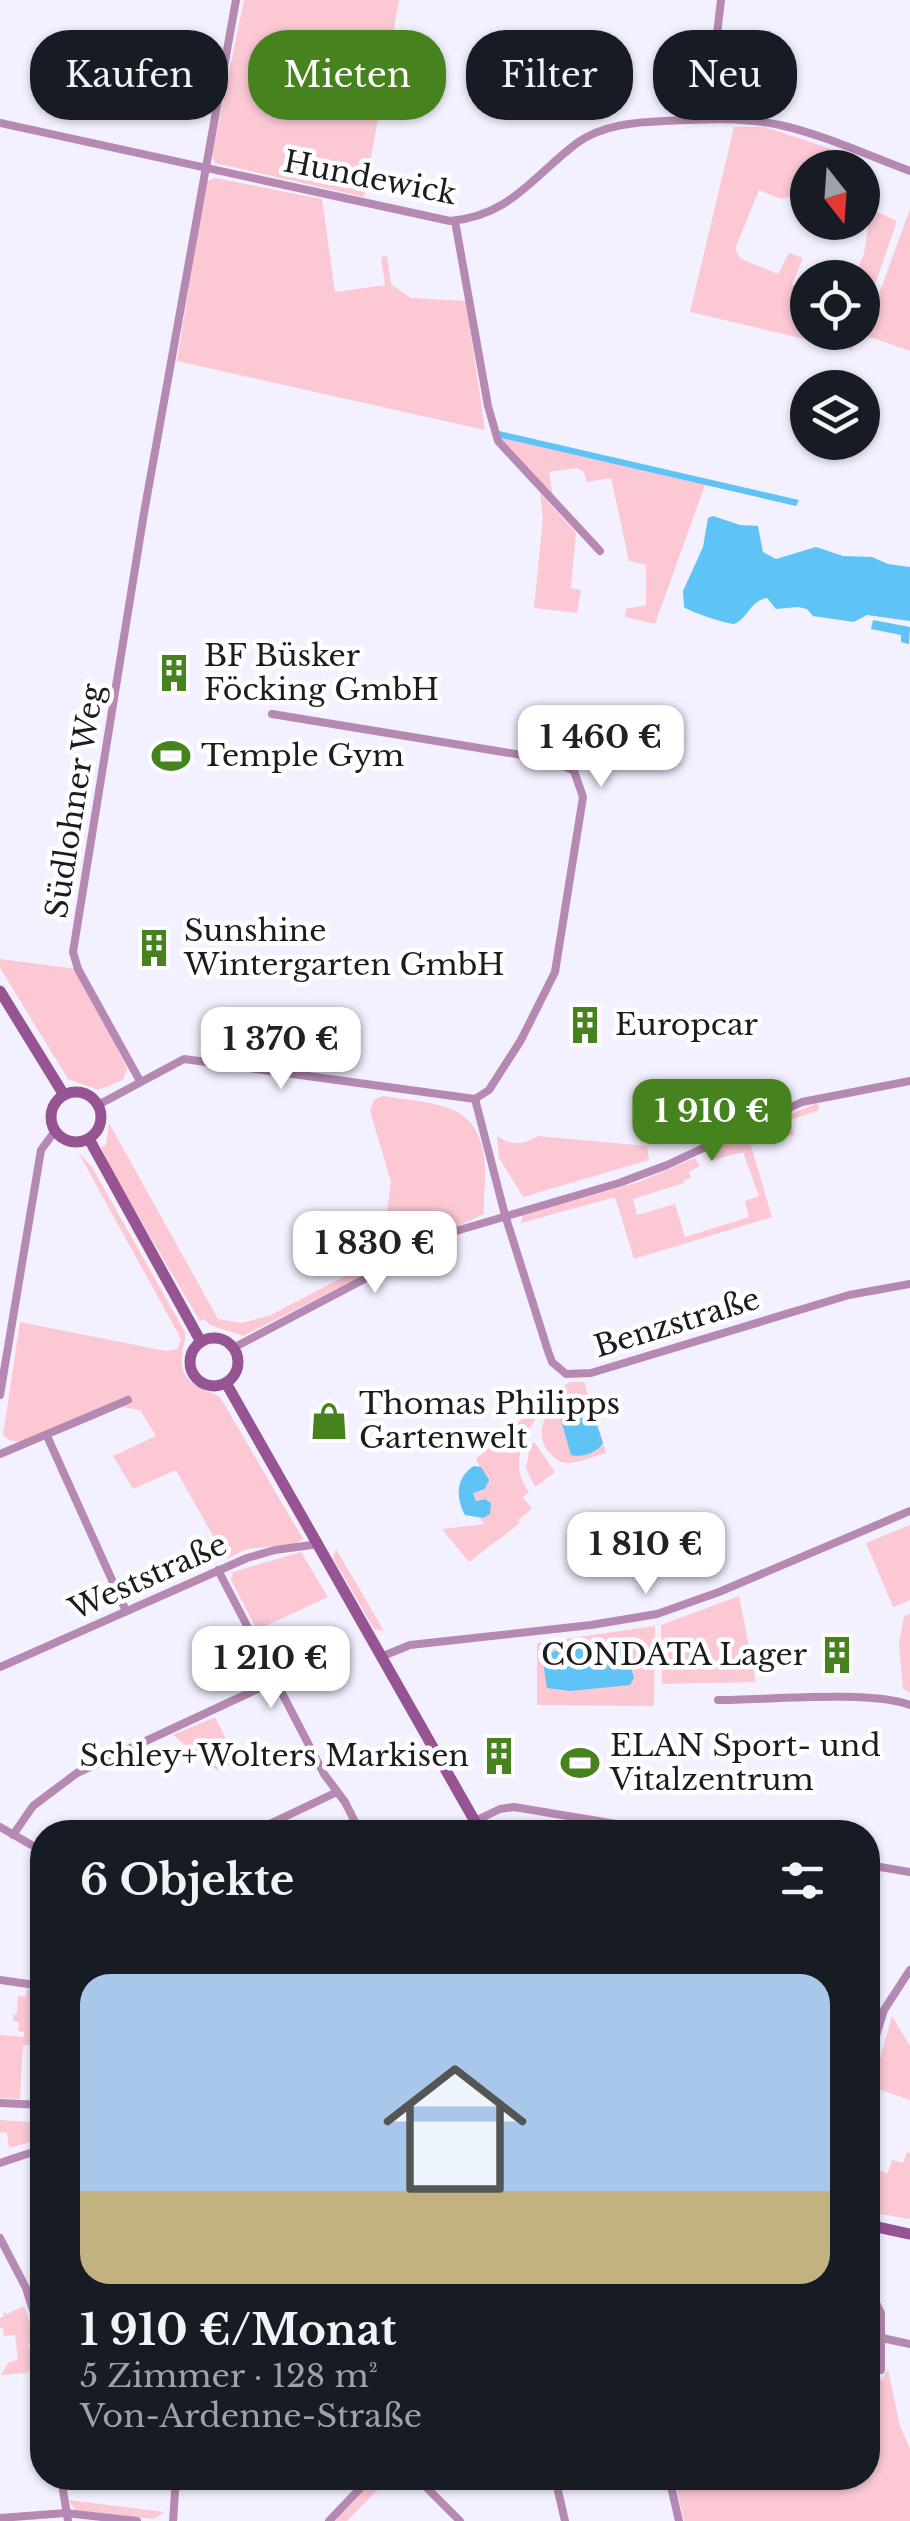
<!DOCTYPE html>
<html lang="de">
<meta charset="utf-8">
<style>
:root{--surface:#171b24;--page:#20242c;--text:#f1f3f6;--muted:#9ea1a6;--line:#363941;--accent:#46821e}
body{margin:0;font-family:"Libre Baskerville",serif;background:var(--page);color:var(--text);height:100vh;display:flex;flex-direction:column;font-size:38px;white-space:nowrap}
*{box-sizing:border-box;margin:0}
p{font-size:32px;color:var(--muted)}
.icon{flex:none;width:55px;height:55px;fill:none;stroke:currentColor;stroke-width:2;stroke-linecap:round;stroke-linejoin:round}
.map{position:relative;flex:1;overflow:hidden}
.sheet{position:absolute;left:30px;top:1820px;width:850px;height:670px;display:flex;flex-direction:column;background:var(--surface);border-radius:40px;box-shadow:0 2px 8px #0004}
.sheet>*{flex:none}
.top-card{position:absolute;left:30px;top:30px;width:850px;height:90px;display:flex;gap:20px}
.needle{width:65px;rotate:163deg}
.buttons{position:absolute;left:790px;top:150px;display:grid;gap:20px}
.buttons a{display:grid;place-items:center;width:90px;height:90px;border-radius:50%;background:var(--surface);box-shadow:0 2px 8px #0004;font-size:50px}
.price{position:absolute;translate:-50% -85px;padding:0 22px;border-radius:20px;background:#fff;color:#222;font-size:32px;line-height:65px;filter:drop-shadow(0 2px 5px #0008)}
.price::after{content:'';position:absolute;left:50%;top:60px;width:30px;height:22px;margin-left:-15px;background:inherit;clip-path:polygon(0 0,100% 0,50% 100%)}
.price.current{background:var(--accent);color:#fff}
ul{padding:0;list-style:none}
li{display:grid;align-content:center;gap:20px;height:530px;padding:0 50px}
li+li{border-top:2px solid var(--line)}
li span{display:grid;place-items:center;height:310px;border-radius:30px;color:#555}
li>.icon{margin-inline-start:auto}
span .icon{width:180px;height:180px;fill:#fffc;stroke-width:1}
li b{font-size:42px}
h2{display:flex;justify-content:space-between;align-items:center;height:120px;padding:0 50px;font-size:42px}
.tag{padding:0 35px;border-radius:40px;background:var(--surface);box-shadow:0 2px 8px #0004;font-size:35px;line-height:90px}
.tag.current{background:var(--accent);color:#fff}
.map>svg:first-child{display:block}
</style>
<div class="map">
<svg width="910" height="2521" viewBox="0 0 910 2521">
<rect width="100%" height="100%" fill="#f3f0ff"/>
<g fill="#fbc8d4">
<path d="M244 0H399L364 197 215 163 212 155Z"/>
<path d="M734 127H765L831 149 824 167 808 168 807 192 781 199 759 190 735 249 741 259 778 274 789 253 803 258 792 284 807 291 808 332 858 333 852 350 690 312Z"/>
<path d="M215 178 322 199 335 292 385 285 381 257 387 256 391 284 411 298 466 301 485 430 177 361 206 181Z"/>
<path d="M871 209 897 221 863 319 862 278 854 277 864 254Z"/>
<path d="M910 209V351L864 335Z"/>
<path d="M501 438 705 485 655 624 625 617 626 609 646 605V565L629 561 611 478 587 482 584 472 577 468 549 472 553 497Z"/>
<path d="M540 493 576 533 571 588 581 590 577 613 534 608 543 518Z"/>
<path d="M0 959 77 969 127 1068 123 1080 98 1090 68 1079 0 968Z"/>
<path d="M383 1096C436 1105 481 1100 485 1166 486 1182 483 1198 484 1214L393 1257 385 1255 382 1249 391 1182 370 1111 374 1100Z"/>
<path d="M818 1103 819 1110 790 1120 794 1135 767 1139 766 1124Z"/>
<path d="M109 1123 218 1319 241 1323 269 1316 370 1263 368 1273 243 1336 210 1325 204 1319 200 1321 112 1172 101 1147 106 1145Z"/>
<path d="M752 1130 757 1135 749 1139 772 1217 634 1259 615 1197 521 1223 523 1215 639 1182 695 1158 700 1166 689 1172 691 1178 684 1180V1183L633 1199 637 1215 675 1204 685 1237 749 1217 745 1201 759 1196 743 1152 710 1161 707 1152Z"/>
<path d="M497 1136C512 1146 523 1145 538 1136L647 1146 649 1160 523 1197 499 1158Z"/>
<path d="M78 1152 92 1167 185 1332C186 1341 182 1348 182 1358 180 1384 202 1387 220 1397L303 1539 296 1544 247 1549 226 1559 176 1470 133 1489 113 1456 156 1436 140 1410 123 1407 131 1404 128 1397 23 1441H11L3 1435 20 1322 166 1351 177 1349 181 1339Z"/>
<path d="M571 1382H584L589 1398C578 1398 567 1400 559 1410L571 1454C581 1458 598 1453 603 1443L606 1453C594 1456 579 1463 567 1463 559 1463 552 1456 547 1450 532 1427 553 1405 565 1385Z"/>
<path d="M537 1406 541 1409C526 1435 507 1464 529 1492L523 1497 532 1509 518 1520 520 1523 469 1562 442 1529 485 1524 479 1519 483 1518 485 1499 476 1501 473 1493 485 1489 488 1484 476 1459Z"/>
<path d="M531 1443H535L555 1472 535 1487 526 1468Z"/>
<path d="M910 1525V1600L893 1607 866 1543Z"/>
<path d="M336 1549 384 1631 374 1629 333 1558Z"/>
<path d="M301 1552 328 1597 257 1630 231 1580 233 1572Z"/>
<path d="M739 1596 756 1682 662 1684 661 1625Z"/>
<path d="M910 1614V1693L903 1689 899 1644 904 1616Z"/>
<path d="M655 1626 654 1706 537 1705V1643Z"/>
<path d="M215 1717 237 1761 218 1771 173 1735Z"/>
<path d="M27 1989 42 1991V2045H23L20 2099 0 2098V2035L24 2037V2032L18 2031 19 2022 13 2021V2015L17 2014 18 1996 26 1997Z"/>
<path d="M892 2016 910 2046V2100L872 2087Z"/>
<path d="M0 2120 42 2123V2139L9 2148 7 2133 0 2132Z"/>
<path d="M907 2152 910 2153V2219L868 2212V2167L888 2173 892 2160 903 2163Z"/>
<path d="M24 2306 34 2335 28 2345 34 2364 27 2373 1 2375 9 2362 18 2360 15 2335 4 2336 3 2328H0V2318L4 2316 3 2312 7 2314Z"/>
<path d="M888 2369 900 2426 910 2449V2521H684L674 2478H868V2374L876 2372 882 2381Z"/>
<path d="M375 2478H389L347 2521H335Z"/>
<path d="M68 2500 165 2512 153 2519 76 2510Z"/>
</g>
<g fill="#60c3f5">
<path d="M499 431 799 500 796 506 501 438Z"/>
<path d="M713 516 740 525 758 526 763 552 776 559 816 547 843 556 872 557 888 564 910 567V621L867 615 854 622 813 616 807 609 798 607 776 609 767 598C749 601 749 618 734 624 724 623 690 612 684 607L683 591 703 547 708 518Z"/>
<path d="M873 620 910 627 909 644 901 642V635L871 629Z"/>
<path d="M581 1397 590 1402 603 1443C598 1453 580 1458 571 1455L559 1413 561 1407Z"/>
<path d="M474 1466 481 1467 489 1480 485 1489 473 1493 476 1501 485 1499 491 1503 490 1514 483 1518 465 1515C456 1498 455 1478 474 1466Z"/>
<path d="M610 1640 626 1650 634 1678 630 1685 570 1691 547 1688 543 1662 547 1653Z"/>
</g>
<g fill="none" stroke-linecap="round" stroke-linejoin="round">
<g stroke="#b689b2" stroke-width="8">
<path d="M707 119 721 0"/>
<path d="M0 123 450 221C510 216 532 177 577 143 602 125 635 122 665 121 703 119 742 117 780 125 824 135 867 155 910 171"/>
<path d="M455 221 488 406 498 441 600 551"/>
<path d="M140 1081 78 969 73 952 144 513 236 0"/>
<path d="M475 1099 505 1215 548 1351 552 1362 566 1374 591 1373 849 1295 910 1284"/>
<path d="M98 1105 184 1059 475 1099 489 1090 521 1040 555 972 583 797 574 771 552 760 272 714"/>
<path d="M233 1348 456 1231 619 1183 667 1165 802 1102 910 1081"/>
<path d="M0 1395 41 1150 55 1131"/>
<path d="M47 1436 126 1611"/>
<path d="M0 1454 128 1400"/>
<path d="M218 1570 324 1774 345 1802 360 1832"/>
<path d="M383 1656 410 1645 591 1625 657 1614 719 1592 910 1511"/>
<path d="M0 1667 247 1558 275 1550 319 1544"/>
<path d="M718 1700C765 1700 870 1690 910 1705"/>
<path d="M475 1821 500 1809 514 1807 664 1832"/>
<path d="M0 1827 42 1851"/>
<path d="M253 1832 337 1792"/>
<path d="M13 1835 33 1806 77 1773 277 1680"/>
<path d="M868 1865 910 1872"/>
<path d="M0 1980 42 1986"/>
<path d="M868 2061 884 2010 910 1970"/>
<path d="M0 2103 42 2105"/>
<path d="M0 2163 42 2149"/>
<path d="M0 2238 26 2288 42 2339"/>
<path d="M868 2287 881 2313V2370"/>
<path d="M882 2338 910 2344"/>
<path d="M61 2478 68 2521"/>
<path d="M417 2478 460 2521"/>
<path d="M555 2478 565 2521"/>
<path d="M669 2478 679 2521"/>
<path d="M0 2518 66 2513 137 2521"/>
<path d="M173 2521 176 2478"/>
<path d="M329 2521 370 2478"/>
</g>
<g stroke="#965492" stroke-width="11">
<path d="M0 991 64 1095"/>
<circle cx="76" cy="1117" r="25"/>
<path d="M89 1139 201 1342"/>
<circle cx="214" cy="1362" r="24"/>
<path d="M226 1383 481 1832"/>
<path d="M868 2225 910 2234"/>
</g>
</g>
<defs>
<g id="building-bare" transform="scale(3)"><path d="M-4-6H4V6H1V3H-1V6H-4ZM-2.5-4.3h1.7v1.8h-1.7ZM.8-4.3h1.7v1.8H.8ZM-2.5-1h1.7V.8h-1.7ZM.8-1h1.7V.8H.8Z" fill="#46821e" stroke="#fff" stroke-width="2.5" paint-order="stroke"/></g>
<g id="stadium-bare" transform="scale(3)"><path d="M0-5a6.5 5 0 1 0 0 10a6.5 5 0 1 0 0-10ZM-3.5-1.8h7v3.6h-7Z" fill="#46821e" stroke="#fff" stroke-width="2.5" paint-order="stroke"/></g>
<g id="shop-bare" transform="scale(3)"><path d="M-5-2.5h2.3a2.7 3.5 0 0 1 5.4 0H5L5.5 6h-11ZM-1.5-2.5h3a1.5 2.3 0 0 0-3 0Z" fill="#46821e" stroke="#fff" stroke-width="2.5" paint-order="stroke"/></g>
</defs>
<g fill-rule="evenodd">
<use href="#building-bare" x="174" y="673"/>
<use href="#stadium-bare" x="171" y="756"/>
<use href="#building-bare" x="154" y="948"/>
<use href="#building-bare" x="585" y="1025"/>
<use href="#shop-bare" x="329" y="1421"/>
<use href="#building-bare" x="837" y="1655"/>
<use href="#building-bare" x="499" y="1756"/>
<use href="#stadium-bare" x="580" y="1763"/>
</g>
<g text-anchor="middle" stroke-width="9" stroke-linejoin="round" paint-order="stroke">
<g font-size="30" fill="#1c1b20" stroke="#fff">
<text transform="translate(370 178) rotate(11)" y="10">Hundewick</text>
<text transform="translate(75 801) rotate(-81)" y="10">Südlohner Weg</text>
<text transform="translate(677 1323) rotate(-17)" y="10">Benzstraße</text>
<text transform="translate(148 1577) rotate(-24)" y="10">Weststraße</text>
</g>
<g font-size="30" fill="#1c1b20" stroke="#fff" text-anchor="start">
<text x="204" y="666">BF Büsker<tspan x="204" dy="34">Föcking GmbH</tspan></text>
<text x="201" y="766">Temple Gym</text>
<text x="184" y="941">Sunshine<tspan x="184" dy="34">Wintergarten GmbH</tspan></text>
<text x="615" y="1035">Europcar</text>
<text x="359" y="1414">Thomas Philipps<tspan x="359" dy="34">Gartenwelt</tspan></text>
<text x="807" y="1665" text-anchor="end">CONDATA Lager</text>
<text x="610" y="1756">ELAN Sport- und<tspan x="610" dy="34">Vitalzentrum</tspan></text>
<text x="469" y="1766" text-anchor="end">Schley+Wolters Markisen</text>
</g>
</g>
</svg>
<div class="buttons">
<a><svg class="needle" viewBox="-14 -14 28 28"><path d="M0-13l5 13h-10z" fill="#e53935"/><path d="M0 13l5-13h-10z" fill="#9ea1a6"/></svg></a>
<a><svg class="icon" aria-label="locate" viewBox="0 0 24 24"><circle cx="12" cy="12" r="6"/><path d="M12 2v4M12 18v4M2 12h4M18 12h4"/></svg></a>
<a><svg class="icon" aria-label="layers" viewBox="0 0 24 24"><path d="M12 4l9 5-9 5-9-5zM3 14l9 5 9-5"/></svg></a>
</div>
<b class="price" style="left:601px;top:790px">1 460 €</b>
<b class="price" style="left:281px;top:1092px">1 370 €</b>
<b class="price current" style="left:712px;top:1164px">1 910 €</b>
<b class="price" style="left:375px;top:1296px">1 830 €</b>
<b class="price" style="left:646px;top:1597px">1 810 €</b>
<b class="price" style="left:271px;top:1711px">1 210 €</b>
<div class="top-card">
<a class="tag">Kaufen</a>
<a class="tag current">Mieten</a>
<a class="tag">Filter</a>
<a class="tag">Neu</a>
</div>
<section class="sheet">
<h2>6 Objekte<svg class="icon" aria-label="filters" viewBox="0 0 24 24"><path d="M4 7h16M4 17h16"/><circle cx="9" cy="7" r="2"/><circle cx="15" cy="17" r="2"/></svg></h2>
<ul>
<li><span style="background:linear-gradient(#a9c7e8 70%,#c2b280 0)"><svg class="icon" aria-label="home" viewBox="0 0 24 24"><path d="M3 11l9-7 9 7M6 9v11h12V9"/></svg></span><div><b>1 910 €/Monat</b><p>5 Zimmer · 128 m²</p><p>Von-Ardenne-Straße</p></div></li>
</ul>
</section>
</div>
